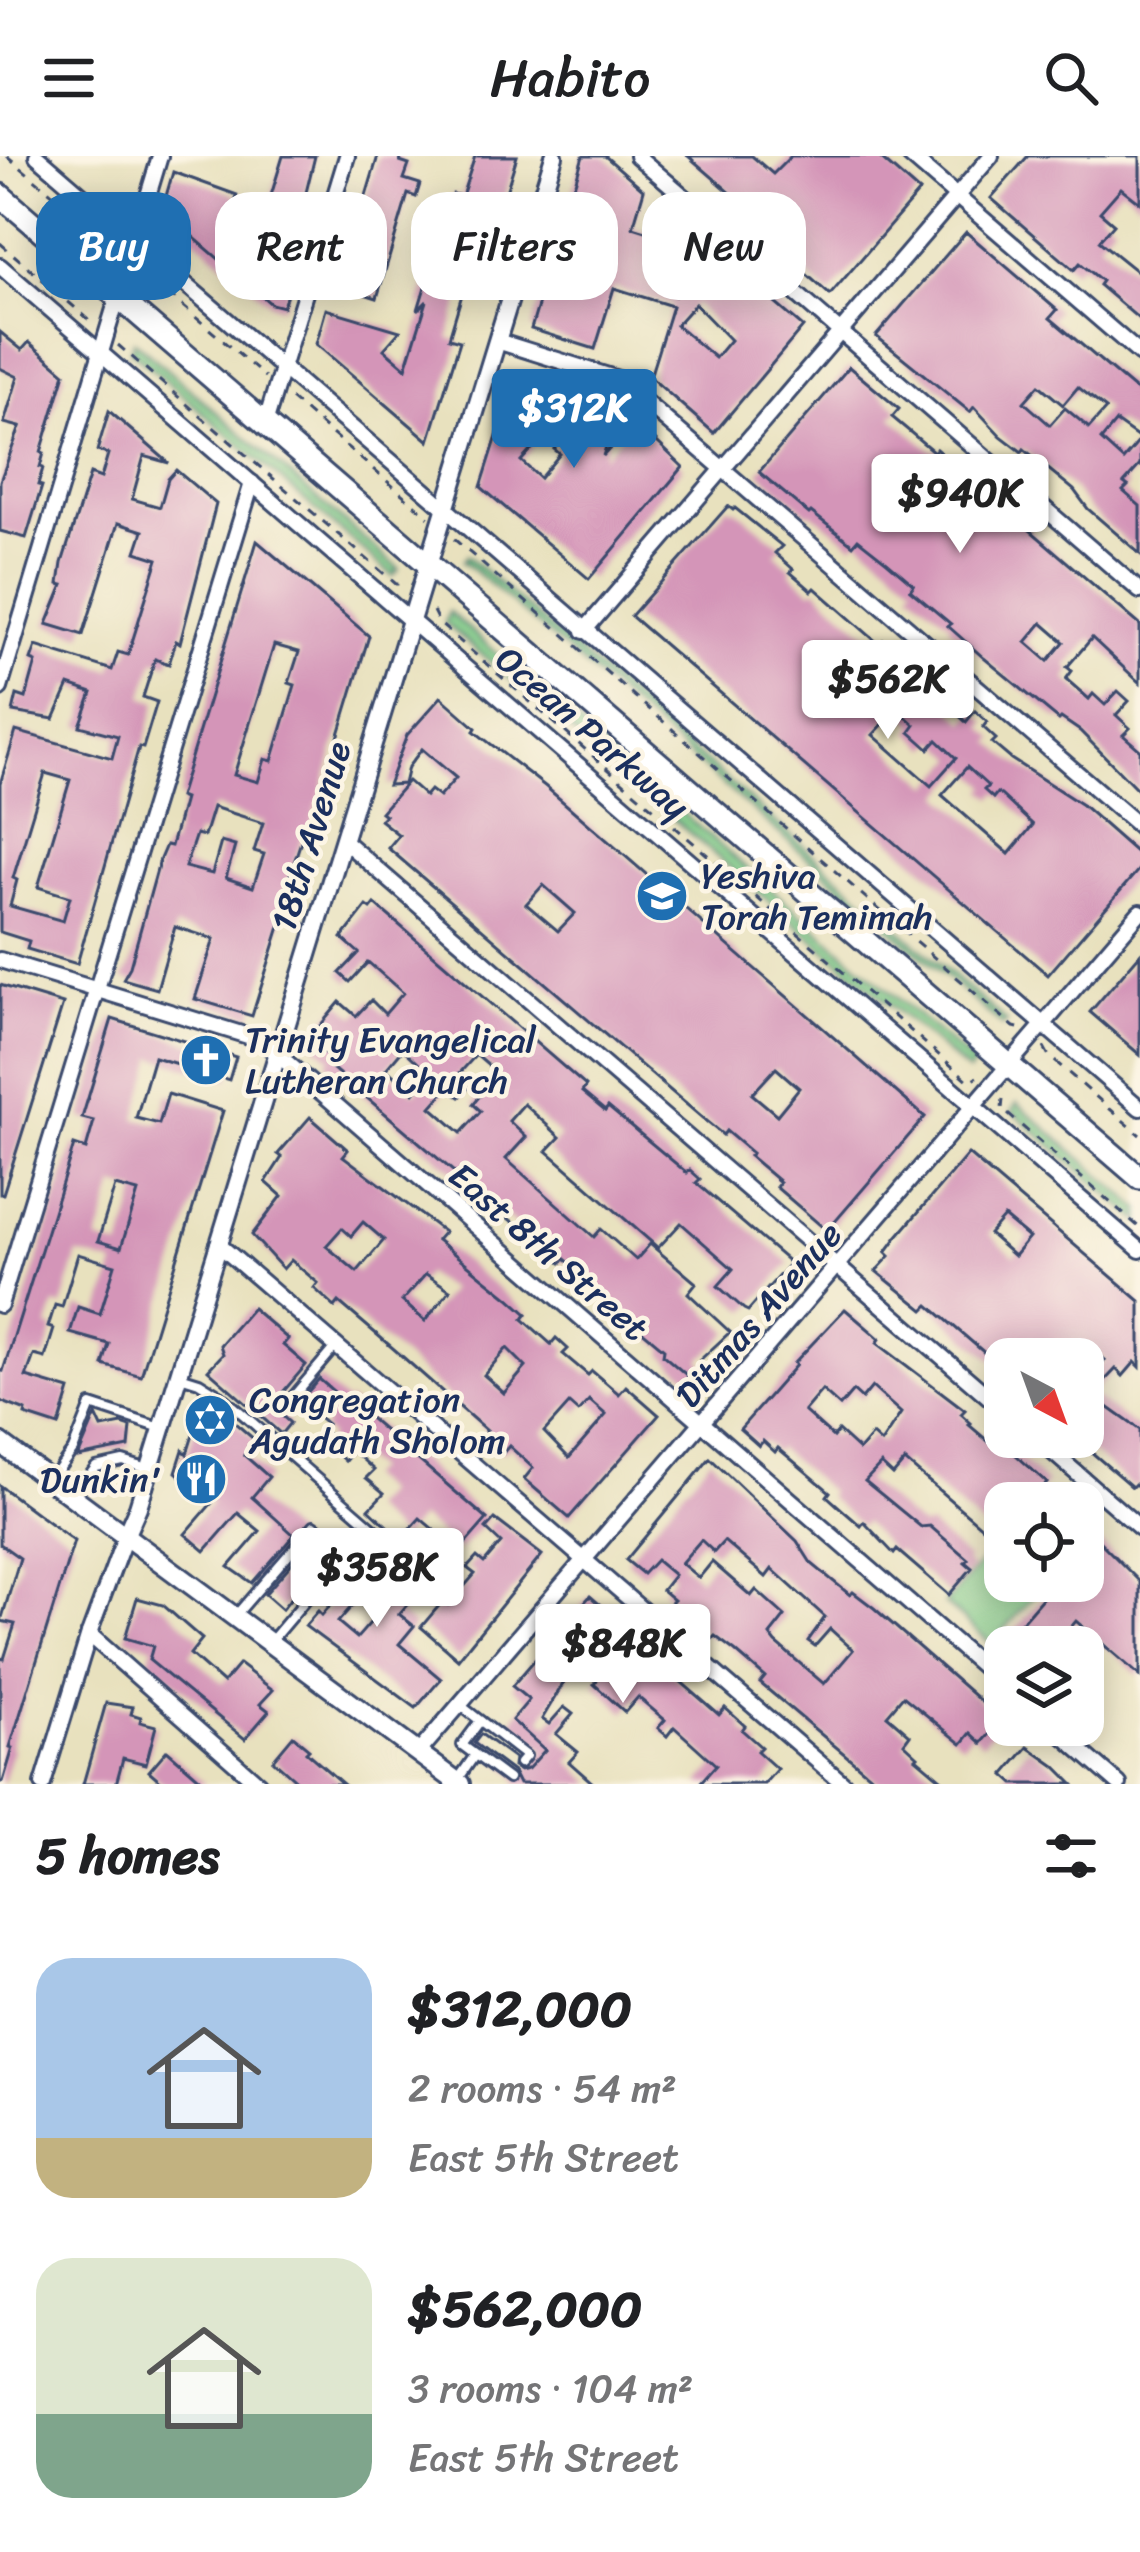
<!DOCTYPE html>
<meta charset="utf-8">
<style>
:root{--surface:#fff;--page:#f6f6f6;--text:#202124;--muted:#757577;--accent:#1f6fb2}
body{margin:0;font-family:Sriracha,sans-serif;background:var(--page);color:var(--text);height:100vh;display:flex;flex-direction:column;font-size:45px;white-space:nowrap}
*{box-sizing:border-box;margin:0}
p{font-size:39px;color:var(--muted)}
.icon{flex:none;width:66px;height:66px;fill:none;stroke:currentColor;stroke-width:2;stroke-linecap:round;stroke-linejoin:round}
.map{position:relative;height:1628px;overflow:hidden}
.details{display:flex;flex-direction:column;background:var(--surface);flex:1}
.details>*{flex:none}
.banner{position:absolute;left:36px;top:36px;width:1068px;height:108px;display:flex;gap:24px}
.needle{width:78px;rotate:139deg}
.fabs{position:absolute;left:984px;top:1182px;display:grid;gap:24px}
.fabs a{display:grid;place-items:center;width:120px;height:120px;border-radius:24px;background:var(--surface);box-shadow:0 6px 30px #0003;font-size:60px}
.price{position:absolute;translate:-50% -102px;padding:0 27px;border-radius:12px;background:#fff;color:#222;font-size:39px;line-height:78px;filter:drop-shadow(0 3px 6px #0008)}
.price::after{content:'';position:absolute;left:50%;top:72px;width:36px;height:27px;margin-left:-18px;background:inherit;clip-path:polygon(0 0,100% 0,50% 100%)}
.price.current{background:var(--accent);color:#fff}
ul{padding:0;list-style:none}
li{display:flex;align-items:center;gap:36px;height:300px;padding:0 36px}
li span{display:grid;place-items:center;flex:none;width:336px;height:240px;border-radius:36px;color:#555}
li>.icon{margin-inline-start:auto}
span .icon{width:144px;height:144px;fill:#fffc;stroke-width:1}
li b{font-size:51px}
h2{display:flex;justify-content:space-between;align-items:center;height:144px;padding:0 36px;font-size:51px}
.chip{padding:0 42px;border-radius:36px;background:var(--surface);box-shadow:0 6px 30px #0003;font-size:42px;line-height:108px}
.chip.current{background:var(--accent);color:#fff}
header{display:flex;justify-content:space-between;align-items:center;height:156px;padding:0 36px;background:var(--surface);font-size:54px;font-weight:600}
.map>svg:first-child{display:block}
</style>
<header><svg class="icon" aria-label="menu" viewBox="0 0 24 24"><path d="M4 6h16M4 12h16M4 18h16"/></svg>Habito<svg class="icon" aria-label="search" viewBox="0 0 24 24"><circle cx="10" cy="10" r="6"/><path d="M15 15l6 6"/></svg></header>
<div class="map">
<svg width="1140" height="1628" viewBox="0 0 1140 1628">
<rect width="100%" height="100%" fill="#fcf5e5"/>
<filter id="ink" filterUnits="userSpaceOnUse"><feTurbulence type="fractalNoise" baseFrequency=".00833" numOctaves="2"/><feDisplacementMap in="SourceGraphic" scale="24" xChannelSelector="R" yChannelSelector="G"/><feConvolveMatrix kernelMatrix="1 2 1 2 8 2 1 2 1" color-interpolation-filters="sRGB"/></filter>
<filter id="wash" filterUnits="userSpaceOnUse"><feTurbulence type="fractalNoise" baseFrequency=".004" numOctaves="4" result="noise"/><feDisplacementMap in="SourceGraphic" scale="48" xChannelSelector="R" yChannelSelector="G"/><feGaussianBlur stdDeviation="2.7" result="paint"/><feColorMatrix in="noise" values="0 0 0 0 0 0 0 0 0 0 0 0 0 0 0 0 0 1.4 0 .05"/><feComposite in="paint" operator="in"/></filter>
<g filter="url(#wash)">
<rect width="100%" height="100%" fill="#e8e1be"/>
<g fill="#7ec885" stroke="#4c7c72" stroke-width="3">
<path d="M134 185 399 413 393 420 130 194Z"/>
<path d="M467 400 1007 866 1003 870 463 405Z"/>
<path d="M449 456 974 908V909L968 916 445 467Z"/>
<path d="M1017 947 1140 1053V1066L1012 955Z"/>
<path d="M1005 1378V1425H1047L992 1488 945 1448Z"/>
</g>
<g id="blocks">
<g fill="#d495b8" fill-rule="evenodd">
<path d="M283 0H315L299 65 266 56Z"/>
<path d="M378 0H402L400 6 409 9 404 23 420 28 416 41 408 38 377 142 339 130Z"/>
<path d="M475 0H517L502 49 490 45 449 182 460 185 429 285 316 188 326 153 400 175 384 193 406 212 427 145 418 154 453 38 462 40Z"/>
<path d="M583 0H605L644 34 633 71 691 89 674 141 705 106 744 139 753 128 803 171 714 277 650 221 672 150 614 132 595 193 531 173ZM695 148 730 184 715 202 676 169Z"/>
<path d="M688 0H752L773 18 791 0H878L919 36 830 139 781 96 793 82 751 48 748 52Z"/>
<path d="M1028 0H1140V47L1121 32 1100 56 1114 68 1099 85 1140 118V164L1099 129 1102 125 1080 107 1074 114 991 42Z"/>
<path d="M173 16 237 39 229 68 241 72 293 117 283 151 271 148 162 54Z"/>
<path d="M966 76 1057 154 1050 162 1140 238V283L1116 266 1101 284 1123 304 1140 284V309L1124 327 1128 330 1123 335 1140 350V398L1088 353 1074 334 1024 293 1022 296 1001 280 974 251 970 256 876 180ZM1039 229 1063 249 1078 231 1106 253 1089 272 1065 252 1050 269 1024 246Z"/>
<path d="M0 176 22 194 29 186 65 217 41 296 44 297 40 311 43 312 38 329 42 330 26 382 0 375V325L20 271 4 267 18 221 0 212Z"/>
<path d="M849 211 899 253 892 261 934 296 936 293 1140 469V527L1092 482 1067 511 1072 515 1066 523 1089 543 1093 538 1105 549 1118 535 1129 545 1116 559 1130 572 1123 579 1140 594V636L1080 575 1061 562 1059 564 984 502 948 470 951 468 910 434 914 429 887 406 858 383 853 389 811 356 809 358 759 316ZM1042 467 1064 486 1048 505 1026 486Z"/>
<path d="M517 217 619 249 603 300 635 265 683 311 589 423 481 331ZM543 270 567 278 554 293 560 298 540 322 521 305 533 292 528 288Z"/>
<path d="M109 255 169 307 144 300 132 343 160 351 168 323 176 314 216 348 180 487 176 485 169 508 155 503 143 541 157 546 143 592 139 591 77 808 27 793 29 785 0 776V628L16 575 112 602 118 580 80 570 92 537 69 529 54 563 13 556 17 539 26 542 36 506 31 504 36 490 112 514 118 496 128 499 158 403 136 396 143 375 118 367 83 479 47 468 63 429 59 428 62 407 90 318 101 322 108 298 97 295ZM45 617 70 624 38 731 70 741 63 765 10 750 17 724 13 722Z"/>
<path d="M728 350 733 354 735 352 782 390 775 397 793 413 790 416 812 435 815 432 879 488 883 484 914 510 909 516 932 536 936 531 948 541 944 546 966 566 975 555 987 566 983 571 996 583 992 587 1011 603 1082 649 1140 700V712L1048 819 631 460ZM897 553 915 569 910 576 929 593 937 584 956 602 931 630 873 579ZM967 611 988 630 984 634 993 642 997 637 1001 639 1033 669 1009 698 942 639Z"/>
<path d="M257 385 369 480 308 680 303 679 283 740 289 742 252 860 195 843 214 783 175 771 157 833 123 823 130 811 160 703 166 689 171 690 184 643 179 641ZM274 489 299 496 289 527 295 529 272 605 265 603 258 626 234 619ZM213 651 263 667 254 695 264 698 253 731 226 722 235 690 221 686 212 718 185 711 196 678 204 680Z"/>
<path d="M441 541 476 572 474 575 546 631 925 961 827 1075 776 1031 780 1026 749 1000 752 997 726 975 723 979 707 966 388 692 399 679 380 664 385 659 381 656 408 625 425 640 430 634 439 641 456 622 422 593 408 611 404 628 388 629 407 579ZM543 729 575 757 558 775 526 748ZM776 912 799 932 777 959 752 938Z"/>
<path d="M375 748 586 930 582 936 605 955 608 951 687 1017 690 1014 700 1023 696 1027 790 1107 748 1155 744 1153 718 1130 733 1113 681 1067 658 1092 547 995 560 981 524 948 509 965 526 981 506 1003 594 1081 601 1073 636 1104 650 1088 696 1127 688 1137 730 1176 700 1204 704 1208 691 1223 663 1199 664 1193 585 1127 589 1123 565 1103 561 1107 326 907 330 902 311 885 313 878 340 846 356 860 371 844 385 858 403 837 368 806 350 826 340 817 359 797 342 782 367 750 371 753ZM403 893 430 918 414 937 386 913ZM476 899 498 918 473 948 481 955 461 977 431 951 447 933 460 941 469 931 457 920Z"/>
<path d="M1140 798V899L1090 856Z"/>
<path d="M0 829 63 848 3 1038H0Z"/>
<path d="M112 863 236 901 229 924 154 901 136 962 159 968 168 938 223 955 141 1220 103 1209 109 1188 70 1177 78 1151 100 1158 115 1109 78 1098 62 1151 55 1149 48 1171 54 1173 45 1202 34 1199 26 1221 70 1234 59 1270 25 1259 26 1255 0 1245V1214L3 1215 74 989 86 993 94 965 82 962ZM115 1030 138 1036 121 1092 98 1085Z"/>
<path d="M310 961 348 994 343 1000 444 1076 437 1084 509 1142 527 1158 523 1163 551 1188 556 1182 568 1193 563 1198 588 1219 592 1215 619 1238 626 1230 659 1259 569 1362 524 1323 533 1312 509 1290 503 1297 483 1280 487 1275 395 1194 339 1146 335 1151 314 1132 318 1127 291 1104 283 1113 252 1079 282 1040 266 1026 282 1001 278 998ZM363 1066 384 1084 357 1116 326 1090 342 1072 351 1080ZM426 1118 450 1134 425 1165 402 1145ZM507 1192 526 1211 504 1237 484 1219ZM589 1244 606 1259 569 1302 544 1276 569 1248 578 1256Z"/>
<path d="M968 998 1140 1145V1211L1135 1206 1123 1220 1116 1213 1091 1239 1140 1274V1332L1135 1328 1132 1331 1083 1289V1228L1105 1204 1086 1188 1077 1198 1069 1191 1059 1202 1049 1193 1040 1203H1005L1001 1211 929 1149 924 1154 876 1115 890 1100 886 1096 897 1081ZM1004 1061 1029 1082 1014 1100 989 1078Z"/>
<path d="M252 1152 288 1183 283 1189 306 1209 271 1250 290 1267 281 1278 208 1214 223 1198 220 1189Z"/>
<path d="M845 1153 880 1183 877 1187 965 1254 961 1258 971 1267 969 1269 990 1287 992 1285 1002 1294 1006 1290 1047 1327 1029 1347H1005V1375L997 1384 905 1305 893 1319 881 1308 865 1325 921 1371 930 1370 968 1403 965 1406 972 1412 949 1439 897 1394 894 1398 864 1366 861 1370 846 1357 827 1340 830 1336 778 1292 775 1296 763 1285 759 1290 740 1273 796 1209 794 1207ZM872 1231 901 1257 881 1287 872 1279 859 1294 838 1275 833 1281 804 1255 822 1234 840 1250 853 1235 862 1243Z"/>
<path d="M319 1223 347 1247 349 1244 487 1363 459 1395 420 1362 401 1383 369 1353 384 1337 366 1322 374 1314 353 1295 345 1305 325 1287 330 1280 322 1273 327 1268 300 1245Z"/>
<path d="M205 1241 256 1285 244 1299 269 1321 252 1341 294 1379 252 1427 229 1411 260 1375 238 1357 205 1395 185 1378 212 1347 176 1316 183 1294 187 1298Z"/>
<path d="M96 1259 102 1272 122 1268 131 1271 129 1291 78 1301Z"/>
<path d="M710 1302 797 1385 811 1407 850 1439 853 1436 874 1452 1002 1564 982 1587 971 1577 962 1588 903 1540 887 1559 910 1579 904 1587 918 1600 916 1602 947 1628H880L760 1527 765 1521 735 1495 715 1480 712 1483 671 1447 674 1444 662 1434 674 1419 656 1404 643 1418 626 1404ZM701 1384 714 1396 724 1385 766 1421 772 1413 825 1461 808 1485 815 1490 830 1473 853 1494 824 1528 776 1487 770 1479 785 1460 756 1434 751 1440 712 1406 699 1422 681 1407Z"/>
<path d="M0 1330 74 1385 10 1591 13 1592 3 1626H0V1502L4 1503 15 1468 1 1465 20 1402 0 1388Z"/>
<path d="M495 1363 542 1399 458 1503 421 1471 443 1445 448 1449 475 1418 467 1412 477 1401 484 1407 501 1387 486 1373Z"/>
<path d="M1095 1381 1140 1426V1520L1076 1465 1054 1491H1011L1005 1485 1057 1425H1083V1395Z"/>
<path d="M307 1390 322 1403 282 1453 265 1438Z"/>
<path d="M375 1397 419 1435 399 1458 414 1470 399 1488 441 1523 416 1552 305 1470 318 1455 322 1459ZM372 1427 391 1443 357 1482 338 1466Z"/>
<path d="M590 1440 629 1474 626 1478 719 1559 725 1552 745 1570 742 1574 761 1591 757 1595 777 1613 764 1628H699L716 1609 674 1571 667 1580 658 1572 665 1564 638 1541 625 1556 594 1528 605 1515 599 1510 608 1500 589 1483 571 1502 576 1506 542 1563 549 1568 564 1551 573 1558 556 1578 578 1596 569 1606 594 1628H519L513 1616 474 1587 481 1578 514 1602 513 1611 520 1615 528 1613 545 1594 512 1564 529 1544 512 1530Z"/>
<path d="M137 1442 163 1449 202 1483 190 1498 223 1527 239 1508 273 1534 260 1548 269 1555 245 1583 149 1504 153 1490 125 1482Z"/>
<path d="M106 1547 133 1551 131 1558 141 1561 140 1566 156 1570 146 1608 123 1602 116 1628H83Z"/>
<path d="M293 1580 309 1593 306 1596 343 1628H300L273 1604Z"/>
<path d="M1028 1591 1055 1610 1073 1628H1014L1004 1619Z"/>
<path d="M167 1594 190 1614 206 1628H164L149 1615Z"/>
</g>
</g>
</g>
<g filter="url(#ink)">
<use href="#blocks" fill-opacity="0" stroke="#3a4a6c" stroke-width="3"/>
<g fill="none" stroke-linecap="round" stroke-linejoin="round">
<g stroke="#3a4a6c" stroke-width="14">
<g id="service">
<path d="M180 1220 199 1226 223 1241 408 1402"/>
<path d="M286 1249 335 1191"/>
<path d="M51 1324 73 1294 91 1249 161 1272"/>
<path d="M74 1340 96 1311 123 1305 148 1313"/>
<path d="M236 1459 314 1369 347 1395 271 1485"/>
<path d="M460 1549 526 1600 520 1607"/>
<path d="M480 1565 462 1589 508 1623"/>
<path d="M459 1622 475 1599"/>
</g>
</g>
<g stroke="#3a4a6c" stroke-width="20">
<g id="minor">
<path d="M37 0 1140 952"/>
<path d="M637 0 1140 435"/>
<path d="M910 0 1140 198"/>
<path d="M0 110 1140 1094"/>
<path d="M497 185 618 223 1140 671"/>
<path d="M265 268 347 0"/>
<path d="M584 475 991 0"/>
<path d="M0 532 160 0"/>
<path d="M343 684 1005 1255"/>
<path d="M0 804 261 884 1005 1530"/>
<path d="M218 1088 844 1628"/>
<path d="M0 1149 252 327"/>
<path d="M1035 1281 1140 1372"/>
<path d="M89 1478 259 1628"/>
<path d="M1051 1569 1119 1628"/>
<path d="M418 1597 1140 756"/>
<path d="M43 1628 89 1478 126 1378"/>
</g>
</g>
<g stroke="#3a4a6c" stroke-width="22">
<path id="tertiary" d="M126 1378 138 1351 554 0"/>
</g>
<g stroke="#3a4a6c" stroke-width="24">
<path id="secondary" d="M0 1287 460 1628"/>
</g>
<g stroke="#3a4a6c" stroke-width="27">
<path id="primary" d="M0 39 1140 1022"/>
</g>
<g stroke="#3a4a6c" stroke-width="3" stroke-dasharray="9 9" stroke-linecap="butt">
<path d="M7 0 116 91"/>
<path d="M0 87 94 168"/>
<path d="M141 114 265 221"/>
<path d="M118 189 396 428H403"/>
<path d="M291 243 429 361"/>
<path d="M454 383 1014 871 1023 873"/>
<path d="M433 455 439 467 969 925 977 921"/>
<path d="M1044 891 1049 900 1140 979"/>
<path d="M1003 943 1002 953 1140 1072"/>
</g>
<use href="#service" stroke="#fff" stroke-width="8"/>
<use href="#minor" stroke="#fff" stroke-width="14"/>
<use href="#tertiary" stroke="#fff" stroke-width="16"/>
<use href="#secondary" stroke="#fff" stroke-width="18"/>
<use href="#primary" stroke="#fff" stroke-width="21"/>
</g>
</g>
<defs>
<g id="school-disc" transform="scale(2.7)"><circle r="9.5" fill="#1f6fb2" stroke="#fcf5e5"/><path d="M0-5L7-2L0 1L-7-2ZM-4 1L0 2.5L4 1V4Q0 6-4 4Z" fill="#fff"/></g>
<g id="church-disc" transform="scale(2.7)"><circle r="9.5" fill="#1f6fb2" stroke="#fcf5e5"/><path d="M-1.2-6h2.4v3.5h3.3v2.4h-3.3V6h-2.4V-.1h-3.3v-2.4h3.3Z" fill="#fff"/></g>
<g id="synagogue-disc" transform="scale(2.7)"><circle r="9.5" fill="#1f6fb2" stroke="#fcf5e5"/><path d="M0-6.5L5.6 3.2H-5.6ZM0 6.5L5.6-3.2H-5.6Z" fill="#fff"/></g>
<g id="restaurant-disc" transform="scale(2.7)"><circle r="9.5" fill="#1f6fb2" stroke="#fcf5e5"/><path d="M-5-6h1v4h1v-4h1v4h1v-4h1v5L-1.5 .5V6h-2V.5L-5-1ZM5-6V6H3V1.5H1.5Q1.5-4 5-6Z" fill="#fff"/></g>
</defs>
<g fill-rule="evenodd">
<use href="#school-disc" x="662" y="740"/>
<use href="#church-disc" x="206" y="904"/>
<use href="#synagogue-disc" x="210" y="1264"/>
<use href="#restaurant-disc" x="201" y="1323"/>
</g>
<g text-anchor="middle" stroke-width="9" stroke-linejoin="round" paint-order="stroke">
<g font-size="36" fill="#1b2f5e" stroke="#fcf5e5">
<text transform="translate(593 576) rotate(41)" y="13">Ocean Parkway</text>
<text transform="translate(310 680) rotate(-73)" y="13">18th Avenue</text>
<text transform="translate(549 1095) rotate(41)" y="13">East 8th Street</text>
<text transform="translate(758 1158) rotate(-49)" y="13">Ditmas Avenue</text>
</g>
<g font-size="36" fill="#1b2f5e" stroke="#fcf5e5" text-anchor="start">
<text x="701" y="732">Yeshiva<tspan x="701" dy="41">Torah Temimah</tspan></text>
<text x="245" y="896">Trinity Evangelical<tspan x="245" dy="41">Lutheran Church</tspan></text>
<text x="249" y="1256">Congregation<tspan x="249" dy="41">Agudath Sholom</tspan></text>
<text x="162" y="1336" text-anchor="end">Dunkin'</text>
</g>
</g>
</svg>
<div class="fabs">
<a><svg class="needle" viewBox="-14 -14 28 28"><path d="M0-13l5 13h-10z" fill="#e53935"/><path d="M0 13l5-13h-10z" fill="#757577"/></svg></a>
<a><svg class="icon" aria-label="locate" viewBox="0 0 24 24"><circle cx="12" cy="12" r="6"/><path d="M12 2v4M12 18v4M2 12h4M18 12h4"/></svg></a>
<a><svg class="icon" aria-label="layers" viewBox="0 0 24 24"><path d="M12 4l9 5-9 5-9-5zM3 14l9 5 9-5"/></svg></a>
</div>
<b class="price current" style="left:574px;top:315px">$312K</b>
<b class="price" style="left:960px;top:400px">$940K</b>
<b class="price" style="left:888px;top:586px">$562K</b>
<b class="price" style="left:377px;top:1474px">$358K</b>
<b class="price" style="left:623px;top:1550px">$848K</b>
<div class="banner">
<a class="chip current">Buy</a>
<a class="chip">Rent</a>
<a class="chip">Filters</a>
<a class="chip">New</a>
</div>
</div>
<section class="details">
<h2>5 homes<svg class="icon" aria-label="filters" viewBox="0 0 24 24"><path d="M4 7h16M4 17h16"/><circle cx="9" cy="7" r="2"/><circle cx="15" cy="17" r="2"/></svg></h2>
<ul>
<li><span style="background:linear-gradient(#a9c7e8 75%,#c2b280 0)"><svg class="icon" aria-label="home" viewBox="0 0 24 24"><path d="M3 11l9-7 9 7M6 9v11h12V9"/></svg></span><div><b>$312,000</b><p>2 rooms · 54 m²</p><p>East 5th Street</p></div></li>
<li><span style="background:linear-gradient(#dfe7d0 65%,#7fa58c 0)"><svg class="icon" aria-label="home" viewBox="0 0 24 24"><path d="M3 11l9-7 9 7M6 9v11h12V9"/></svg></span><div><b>$562,000</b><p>3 rooms · 104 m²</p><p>East 5th Street</p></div></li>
</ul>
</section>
